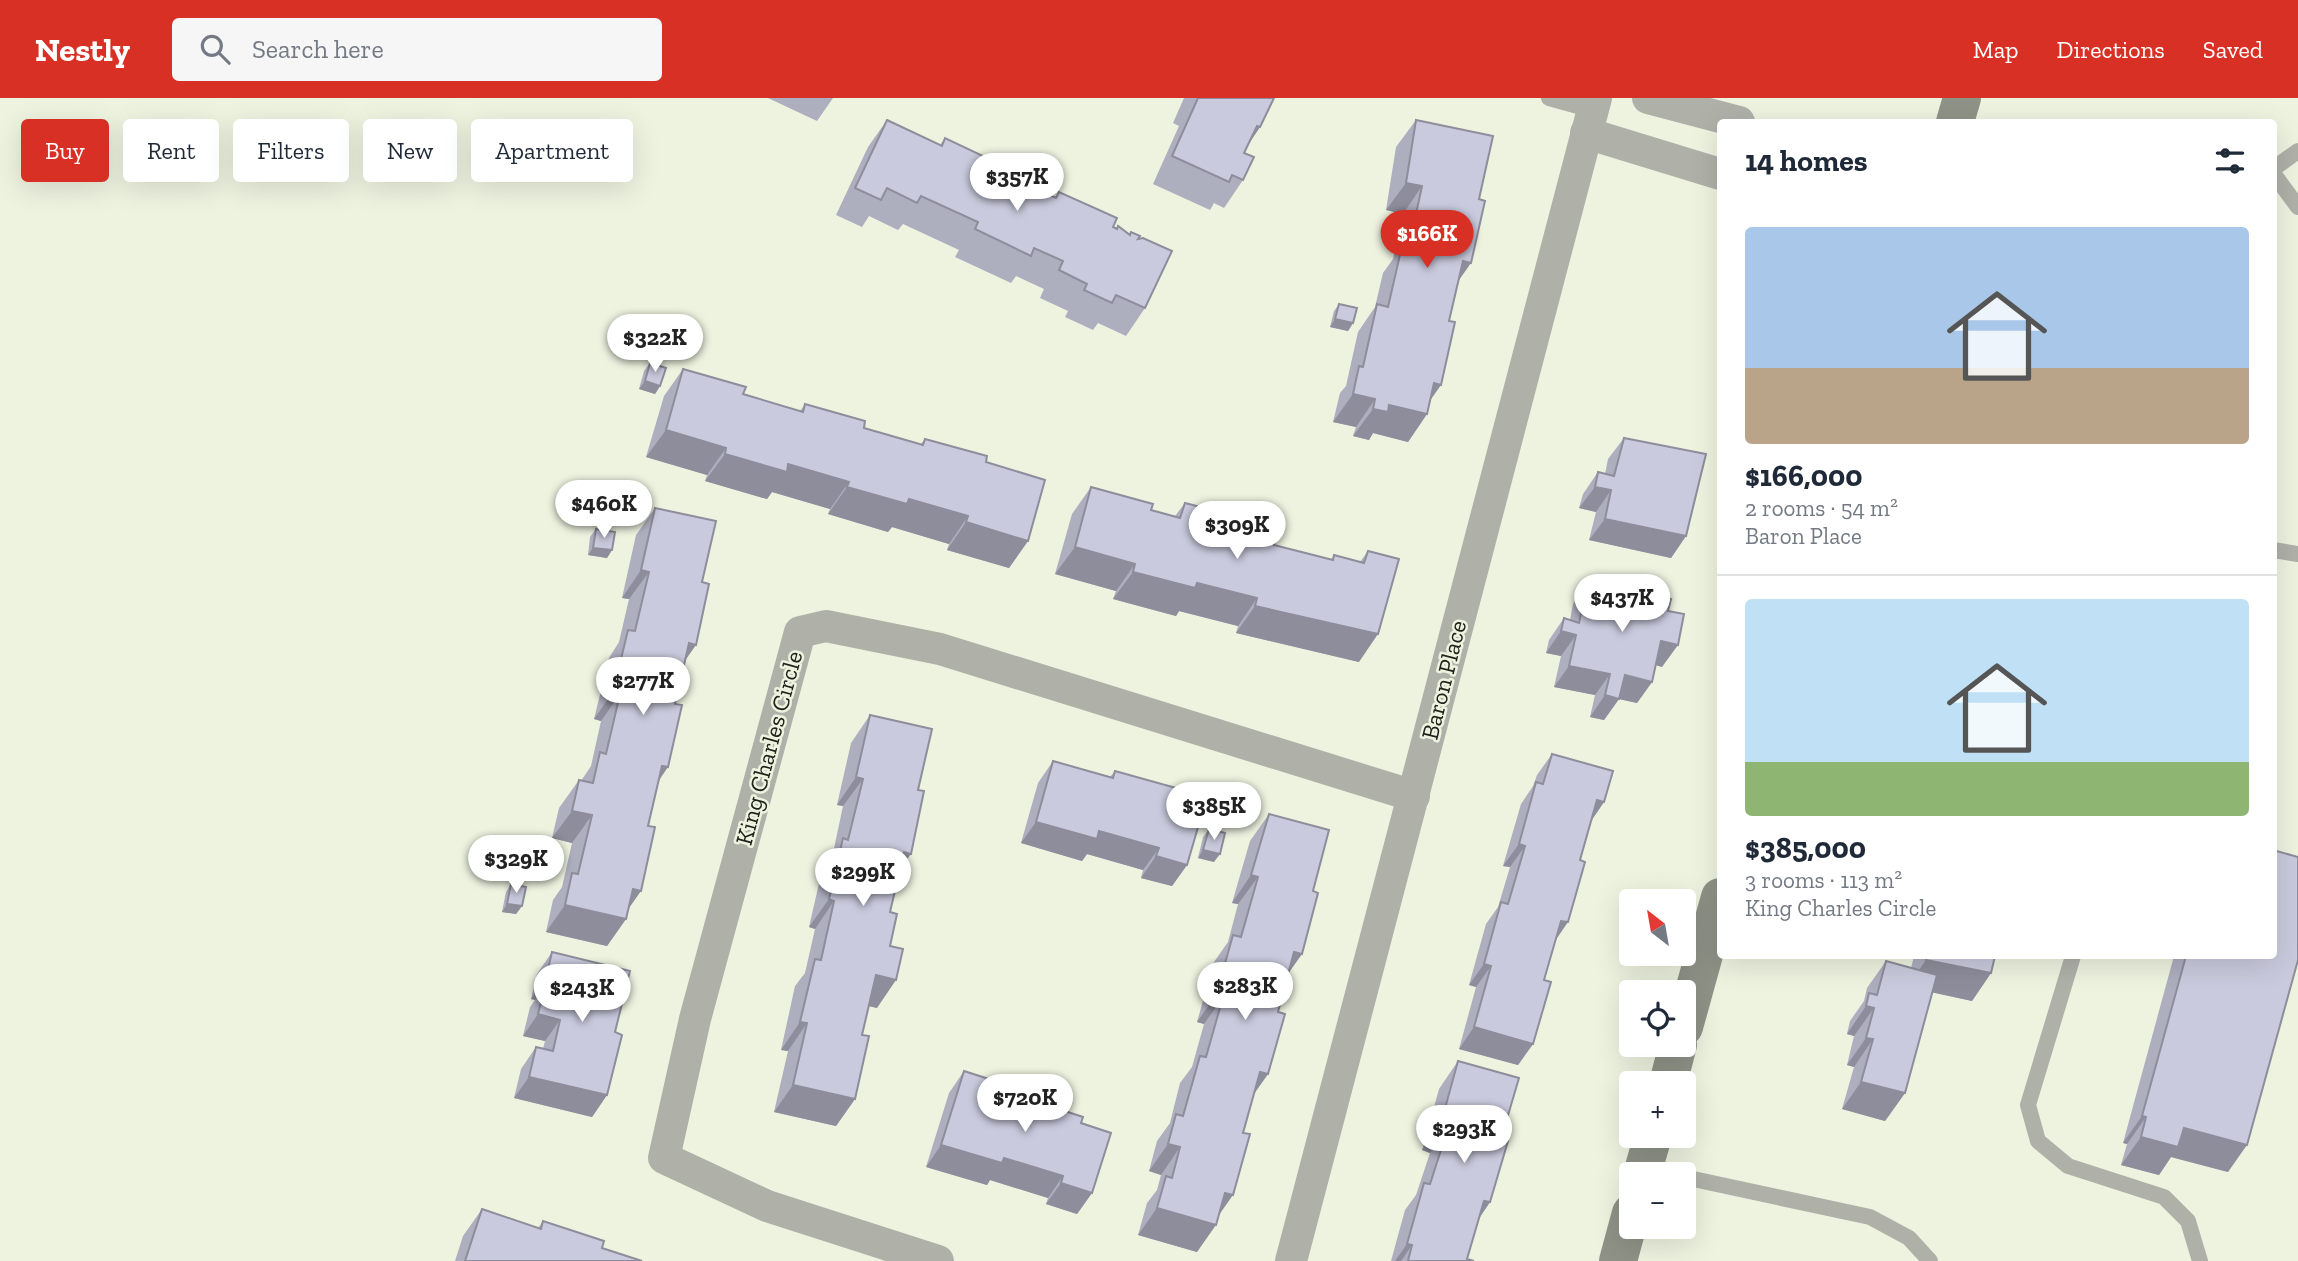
<!DOCTYPE html>
<meta charset="utf-8">
<style>
:root{--surface:#fff;--page:#f6f6f7;--text:#1f2937;--muted:#747a83;--line:#e0e1e3;--accent:#d93025}
body{margin:0;font-family:"Zilla Slab",serif;background:var(--page);color:var(--text);height:100vh;display:flex;flex-direction:column;font-size:26px;white-space:nowrap}
*{box-sizing:border-box;margin:0}
p{font-size:23px;color:var(--muted)}
.icon{flex:none;width:38px;height:38px;fill:none;stroke:currentColor;stroke-width:2;stroke-linecap:round;stroke-linejoin:round}
.map{position:relative;flex:1;overflow:hidden}
.panel{position:absolute;left:1717px;top:21px;width:560px;height:840px;display:flex;flex-direction:column;background:var(--surface);border-radius:7px;box-shadow:0 7px 28px #0002}
.panel>*{flex:none}
.guide{position:absolute;left:21px;top:21px;width:665px;height:63px;display:flex;gap:14px}
.needle{width:46px;rotate:329deg}
.tools{position:absolute;left:1619px;top:791px;display:grid;gap:14px}
.tools a{display:grid;place-items:center;width:77px;height:77px;border-radius:7px;background:var(--surface);box-shadow:0 7px 28px #0002;font-size:35px}
.price{position:absolute;translate:-50% -60px;padding:0 16px;border-radius:24px;background:#fff;color:#222;font-size:23px;line-height:46px;filter:drop-shadow(0 2px 4px #0008)}
.price::after{content:'';position:absolute;left:50%;top:42px;width:21px;height:16px;margin-left:-10px;background:inherit;clip-path:polygon(0 0,100% 0,50% 100%)}
.price.current{background:var(--accent);color:#fff}
ul{padding:0;list-style:none}
li{display:grid;align-content:center;gap:14px;height:371px;padding:0 28px}
li+li{border-top:2px solid var(--line)}
li span{display:grid;place-items:center;height:217px;border-radius:7px;color:#555}
li>.icon{margin-inline-start:auto}
span .icon{width:126px;height:126px;fill:#fffc;stroke-width:1}
li b{font-size:30px}
h2{display:flex;justify-content:space-between;align-items:center;height:84px;padding:0 28px;font-size:30px}
.chip{padding:0 24px;border-radius:7px;background:var(--surface);box-shadow:0 7px 28px #0002;font-size:24px;line-height:63px}
.chip.current{background:var(--accent);color:#fff}
header{display:flex;align-items:center;gap:42px;box-sizing:border-box;height:98px;padding:0 35px;background:var(--accent);color:#fff}
header strong{font-size:33px}
nav{display:flex;gap:38px;margin-inline-start:auto;font-size:24px}
.search{width:490px;height:63px;background:var(--page);display:flex;align-items:center;gap:18px;box-sizing:border-box;padding:0 24px;border-radius:7px;color:var(--muted);font-size:26px}
.map>svg:first-child{display:block}
</style>
<header>
<strong>Nestly</strong>
<div class="search"><svg class="icon" aria-label="search" viewBox="0 0 24 24"><circle cx="10" cy="10" r="6"/><path d="M15 15l6 6"/></svg>Search here</div>
<nav><a>Map</a><a>Directions</a><a>Saved</a></nav>
</header>
<div class="map">
<svg width="2298" height="1163" viewBox="0 0 2298 1163">
<rect width="100%" height="100%" fill="#eef3e0"/>
<g fill="none" stroke-linecap="round" stroke-linejoin="round">
<g stroke="#afb1a9" stroke-width="16">
<path d="M1549 0 1592 12"/>
<path d="M2273 71 2298 53"/>
<path d="M2273 75 2298 109"/>
<path d="M2273 452 2298 456"/>
<path d="M2073 858 2028 1007 2038 1043 2068 1068 2164 1099 2188 1123 2200 1163"/>
<path d="M1643 1071 1670 1076"/>
<path d="M1684 1079 1870 1119 1909 1140 1930 1163"/>
</g>
<g stroke="#afb1a9" stroke-width="32">
<path d="M1648 0 1739 24"/>
<path d="M1586 35 1720 76"/>
<path d="M938 1163 767 1108 664 1060 695 921 800 534 826 528 940 551 1414 698"/>
<path d="M1291 1163 1596 0"/>
</g>
<g stroke="#8f9387" stroke-width="38">
<path d="M1955 24 1962 0"/>
<path d="M1684 929 1720 799"/>
<path d="M1668 985 1678 947"/>
<path d="M1642 1076 1653 1038"/>
<path d="M1618 1163 1631 1115"/>
</g>
</g>
<g fill="#adaebe">
<path d="M768 0H833L817 23Z"/>
<path d="M1184 0H1274L1260 29 1248 47 1244 55 1243 82 1224 110 1214 105 1210 112 1153 86 1179 28 1173 25Z"/>
<path d="M887 22 940 47 945 40 1001 74 1055 99 1059 94 1113 129 1117 130 1118 128 1130 136 1131 134 1138 141 1145 210 1126 238 1098 225 1093 232 1065 219 1068 213 1040 200 1044 191 1016 178 1011 185 955 159 959 152 903 126 898 132 869 118 862 129 836 117 868 49Z"/>
<path d="M1416 22 1458 183 1427 316 1408 344 1373 335 1369 342 1353 338 1356 329 1333 324 1340 295 1346 288 1358 234 1375 209 1383 175 1393 161 1403 116 1386 112 1396 49Z"/>
<path d="M1339 206 1353 225 1348 233 1330 229 1334 213Z"/>
<path d="M650 265 660 288 655 296 639 291 644 273Z"/>
<path d="M683 271 743 296 800 313 805 306 864 330 921 346 925 341 1028 443 1009 470 947 452 949 446 892 429 888 434 828 416 830 411 772 394 767 401 705 383 707 377 646 359 664 298Z"/>
<path d="M1624 340 1686 438 1671 460 1589 442 1596 414 1579 410 1583 396 1598 374 1605 376 1608 361Z"/>
<path d="M1091 389 1151 412 1175 418 1185 405 1213 422 1274 447 1331 462 1334 457 1360 464 1368 453 1359 564 1236 535 1238 528 1179 513 1176 518 1113 501 1116 493 1055 476 1072 416Z"/>
<path d="M655 410 686 561 626 821 607 848 546 834 553 802 562 789 572 745 552 740 559 710 579 682 581 683 591 668 601 623 594 621 609 560 619 544 629 501 622 500 636 437Z"/>
<path d="M596 431 612 452 607 460 588 457 590 439Z"/>
<path d="M1588 484 1668 513 1662 569 1656 567 1652 584 1637 605 1619 601 1604 622 1590 619 1595 597 1554 589 1561 558 1546 555 1549 542 1564 520 1570 522 1573 506Z"/>
<path d="M870 617 900 770 890 814 877 910 869 908 862 937 855 1001 836 1028 774 1014 788 953 781 952 795 888 805 875 815 831 809 829 823 768 833 755 843 708 837 707 851 645Z"/>
<path d="M1552 656 1604 704 1591 723 1555 843 1544 882 1533 946 1518 967 1459 951 1476 889 1469 887 1486 826 1498 809 1510 769 1503 768 1521 706 1533 688 1537 677Z"/>
<path d="M1053 663 1110 679 1115 673 1175 697 1187 767 1172 788 1141 780 1143 772 1087 756 1082 763 1021 745 1038 685Z"/>
<path d="M1269 716 1313 793 1302 856 1289 874 1278 914 1268 976 1254 996 1218 1118 1197 1154 1138 1137 1147 1105 1157 1092 1161 1077 1149 1073 1157 1043 1170 1025 1180 985 1192 969 1204 926 1197 924 1214 864 1228 844 1238 806 1232 805 1250 743Z"/>
<path d="M1209 731 1214 764 1198 760 1203 739Z"/>
<path d="M511 786 522 808 516 816 502 814 506 794Z"/>
<path d="M552 854 615 934 607 997 592 1019 514 1000 521 971 536 949 543 951 545 943 523 938 530 909 535 902 531 901 537 876Z"/>
<path d="M1914 858H1995L1991 875 1972 903 1932 894 1905 995 1885 1023 1842 1011 1854 969 1847 967 1854 938 1847 936 1850 923 1864 903 1867 890 1886 863 1911 870Z"/>
<path d="M2174 858H2273L2228 1074 2171 1059 2159 1077 2121 1067 2127 1046 2123 1045Z"/>
<path d="M1458 963 1501 1041 1490 1104 1478 1122 1467 1161 1474 1163H1391L1405 1112 1416 1097 1430 1055 1422 1052 1439 991Z"/>
<path d="M964 973 991 996 1018 1004 1022 999 1081 1025 1092 1095 1077 1116 1046 1106 1048 1100 990 1082 987 1087 926 1069 949 995Z"/>
<path d="M482 1111 538 1130 543 1123 602 1150 642 1163H455L463 1138Z"/>
</g>
<g fill="#8d8d9b">
<path d="M1257 28 1260 29 1241 57Z"/>
<path d="M1406 85 1422 88 1403 116 1386 112Z"/>
<path d="M1463 163 1471 165 1452 192Z"/>
<path d="M1335 221 1353 225 1348 233 1330 229Z"/>
<path d="M645 283 660 288 655 296 639 291Z"/>
<path d="M1434 285 1441 287 1422 314Z"/>
<path d="M1353 296 1375 301 1356 329 1333 324Z"/>
<path d="M1389 307 1427 316 1408 344 1373 335 1369 342 1353 338 1373 311Z"/>
<path d="M666 332 726 350 707 377 646 359Z"/>
<path d="M725 356 788 366 849 384 830 411 772 394 767 401 705 383Z"/>
<path d="M847 389 909 401 968 418 949 446 892 429 888 434 828 416Z"/>
<path d="M1595 389 1611 392 1596 414 1579 410Z"/>
<path d="M1605 421 1686 438 1671 460 1589 442Z"/>
<path d="M966 424 1028 443 1009 470 947 452Z"/>
<path d="M1075 449 1135 466 1116 493 1055 476Z"/>
<path d="M593 450 612 452 607 460 588 457Z"/>
<path d="M641 472 649 474 629 501 622 500Z"/>
<path d="M1133 474 1197 485 1257 500 1238 528 1179 513 1176 518 1113 501Z"/>
<path d="M1255 508 1378 536 1359 564 1236 535Z"/>
<path d="M1561 533 1576 537 1561 558 1546 555Z"/>
<path d="M1661 543 1678 547 1662 569 1646 564Z"/>
<path d="M689 545 696 547 677 574Z"/>
<path d="M1569 568 1610 576 1595 597 1554 589Z"/>
<path d="M1625 577 1652 584 1637 605 1619 601 1604 622 1590 619 1605 597Z"/>
<path d="M613 594 620 596 601 623 594 621Z"/>
<path d="M662 668 668 669 649 697Z"/>
<path d="M856 679 863 681 843 708 837 707Z"/>
<path d="M1597 702 1604 704 1589 726Z"/>
<path d="M572 713 592 717 572 745 552 740Z"/>
<path d="M1036 724 1099 733 1159 750 1143 772 1087 756 1082 763 1021 745Z"/>
<path d="M1519 746 1525 748 1510 769 1503 768Z"/>
<path d="M1203 752 1220 756 1214 764 1198 760Z"/>
<path d="M904 754 911 756 891 783Z"/>
<path d="M1156 758 1187 767 1172 788 1141 780Z"/>
<path d="M1251 777 1258 779 1238 806 1232 805Z"/>
<path d="M633 791 641 793 622 820 626 821 607 848 546 834 565 807Z"/>
<path d="M829 801 834 803 815 831 809 829Z"/>
<path d="M507 806 522 808 516 816 502 814Z"/>
<path d="M1561 823 1568 824 1553 846Z"/>
<path d="M1294 854 1302 856 1282 884Z"/>
<path d="M1926 862 1991 875 1972 903 1907 889Z"/>
<path d="M1484 866 1491 868 1476 889 1469 887Z"/>
<path d="M876 877 896 882 877 910 856 905Z"/>
<path d="M546 879 561 882 546 904 545 888 535 902 531 901Z"/>
<path d="M1216 897 1223 899 1204 926 1197 924Z"/>
<path d="M1866 908 1874 910 1854 938 1847 936Z"/>
<path d="M538 916 560 922 545 943 523 938Z"/>
<path d="M800 924 807 925 788 953 781 952Z"/>
<path d="M1474 929 1533 946 1518 967 1459 951Z"/>
<path d="M1866 940 1873 941 1854 969 1847 967Z"/>
<path d="M1260 974 1268 976 1248 1004Z"/>
<path d="M529 979 607 997 592 1019 514 1000Z"/>
<path d="M1861 984 1905 995 1885 1023 1842 1011Z"/>
<path d="M793 987 855 1001 836 1028 774 1014Z"/>
<path d="M2142 1018 2146 1019 2127 1046 2123 1045Z"/>
<path d="M1441 1025 1449 1027 1430 1055 1422 1052Z"/>
<path d="M2184 1030 2247 1047 2228 1074 2171 1059 2159 1077 2121 1067 2141 1039Z"/>
<path d="M1168 1046 1180 1049 1161 1077 1149 1073Z"/>
<path d="M941 1047 1004 1060 1063 1078 1048 1100 990 1082 987 1087 926 1069Z"/>
<path d="M1061 1085 1092 1095 1077 1116 1046 1106Z"/>
<path d="M1225 1095 1233 1097 1214 1124Z"/>
<path d="M1484 1103 1490 1104 1471 1132Z"/>
<path d="M1157 1110 1216 1127 1197 1154 1138 1137Z"/>
<path d="M1407 1146 1412 1147 1401 1163H1395Z"/>
</g>
<g fill="#c9cadd" stroke="#8d8d9b" stroke-width="2">
<path d="M1198 0H1274L1260 29 1257 28 1244 55 1254 59 1243 82 1232 77 1229 84 1172 58Z"/>
<path d="M887 22 942 48 945 40 1004 68 1001 74 1056 100 1059 94 1117 120 1113 129 1117 131 1118 128 1130 137 1131 134 1140 138 1138 141 1143 140 1172 153 1145 210 1116 197 1112 205 1084 192 1087 186 1059 172 1063 163 1034 150 1031 158 975 131 978 124 921 98 917 105 887 90 881 102 855 90Z"/>
<path d="M1416 22 1493 38 1479 101 1485 103 1471 165 1463 163 1449 223 1455 224 1441 287 1434 285 1427 316 1389 307 1388 314 1373 311 1375 301 1353 296 1359 268 1363 269 1377 206 1388 209 1402 148 1409 149 1422 88 1406 85Z"/>
<path d="M1339 206 1357 210 1353 225 1335 221Z"/>
<path d="M650 265 666 270 660 288 645 283Z"/>
<path d="M683 271 746 289 743 296 803 314 805 306 865 323 864 330 923 347 925 341 987 358 986 364 1045 382 1028 443 966 424 968 418 909 401 907 406 847 389 849 384 788 366 787 374 725 356 726 350 666 332Z"/>
<path d="M1624 340 1706 356 1686 438 1605 421 1611 392 1595 389 1598 374 1614 378Z"/>
<path d="M1091 389 1153 406 1151 412 1180 420 1185 405 1216 413 1213 422 1276 439 1274 447 1333 462 1334 457 1364 465 1368 453 1399 461 1378 536 1255 508 1257 500 1197 485 1195 490 1133 474 1135 466 1075 449Z"/>
<path d="M655 410 716 423 702 484 709 486 696 547 689 545 675 606 682 607 668 669 662 668 648 728 655 729 641 793 633 791 626 821 565 807 572 775 578 776 592 717 572 713 579 682 593 685 600 654 606 656 620 596 613 594 628 532 635 533 649 474 641 472Z"/>
<path d="M596 431 615 434 612 452 593 450Z"/>
<path d="M1588 484 1671 501 1668 513 1684 516 1678 547 1661 543 1652 584 1625 577 1619 601 1605 597 1610 576 1569 568 1576 537 1561 533 1564 520 1579 525Z"/>
<path d="M870 617 932 631 918 692 924 693 911 756 904 754 890 814 897 816 890 848 903 851 896 882 876 877 862 937 869 938 855 1001 793 987 807 925 800 924 815 861 821 862 834 803 829 801 843 740 848 742 863 681 856 679Z"/>
<path d="M1552 656 1613 673 1604 704 1597 702 1580 762 1585 764 1568 824 1561 823 1544 882 1551 884 1533 946 1474 929 1491 868 1484 866 1501 804 1508 806 1525 748 1519 746 1536 684 1543 686Z"/>
<path d="M1053 663 1113 680 1115 673 1176 690 1175 697 1205 705 1187 767 1156 758 1159 750 1099 733 1097 741 1036 724Z"/>
<path d="M1269 716 1329 732 1313 793 1318 795 1302 856 1294 854 1278 914 1285 916 1268 976 1260 974 1243 1035 1250 1036 1233 1097 1225 1095 1216 1127 1157 1110 1166 1078 1172 1080 1180 1049 1168 1046 1176 1016 1183 1018 1200 958 1206 959 1223 899 1216 897 1233 837 1241 839 1258 779 1251 777Z"/>
<path d="M1209 731 1225 735 1220 756 1203 752Z"/>
<path d="M2273 752 2298 759V862L2247 1047 2184 1030 2178 1049 2141 1039 2146 1019 2142 1018 2186 858H2273Z"/>
<path d="M511 786 526 789 522 808 507 806Z"/>
<path d="M552 854 630 873 615 934 622 937 607 997 529 979 536 949 553 953 560 922 538 916 545 888 559 891 561 882 546 879Z"/>
<path d="M1927 858H1995L1991 875 1926 862Z"/>
<path d="M1886 863 1937 877 1905 995 1861 984 1873 941 1866 940 1874 910 1866 908 1869 895 1877 897Z"/>
<path d="M1458 963 1519 980 1501 1041 1508 1043 1490 1104 1484 1103 1467 1161 1474 1163H1408L1412 1147 1407 1146 1424 1085 1430 1086 1449 1027 1441 1025Z"/>
<path d="M964 973 995 983 991 996 1020 1005 1022 999 1083 1019 1081 1025 1111 1035 1092 1095 1061 1085 1063 1078 1004 1060 1002 1065 941 1047Z"/>
<path d="M482 1111 541 1131 543 1123 604 1143 602 1150 642 1163H465Z"/>
</g>
<g text-anchor="middle" stroke-width="5" stroke-linejoin="round" paint-order="stroke">
<g font-size="24" fill="#20221b" stroke="#eef3e0">
<text transform="translate(1444 582) rotate(-76)" y="8">Baron Place</text>
<text transform="translate(769 650) rotate(-75)" y="8">King Charles Circle</text>
</g>
</g>
</svg>
<div class="tools">
<a><svg class="needle" viewBox="-14 -14 28 28"><path d="M0-13l5 13h-10z" fill="#e53935"/><path d="M0 13l5-13h-10z" fill="#747a83"/></svg></a>
<a><svg class="icon" aria-label="locate" viewBox="0 0 24 24"><circle cx="12" cy="12" r="6"/><path d="M12 2v4M12 18v4M2 12h4M18 12h4"/></svg></a>
<a>+</a>
<a>−</a>
</div>
<b class="price" style="left:1017px;top:115px">$357K</b>
<b class="price current" style="left:1427px;top:172px">$166K</b>
<b class="price" style="left:655px;top:276px">$322K</b>
<b class="price" style="left:604px;top:442px">$460K</b>
<b class="price" style="left:1237px;top:463px">$309K</b>
<b class="price" style="left:1622px;top:536px">$437K</b>
<b class="price" style="left:643px;top:619px">$277K</b>
<b class="price" style="left:1214px;top:744px">$385K</b>
<b class="price" style="left:516px;top:797px">$329K</b>
<b class="price" style="left:863px;top:810px">$299K</b>
<b class="price" style="left:1245px;top:924px">$283K</b>
<b class="price" style="left:582px;top:926px">$243K</b>
<b class="price" style="left:1025px;top:1036px">$720K</b>
<b class="price" style="left:1464px;top:1067px">$293K</b>
<div class="guide">
<a class="chip current">Buy</a>
<a class="chip">Rent</a>
<a class="chip">Filters</a>
<a class="chip">New</a>
<a class="chip">Apartment</a>
</div>
<section class="panel">
<h2>14 homes<svg class="icon" aria-label="filters" viewBox="0 0 24 24"><path d="M4 7h16M4 17h16"/><circle cx="9" cy="7" r="2"/><circle cx="15" cy="17" r="2"/></svg></h2>
<ul>
<li><span style="background:linear-gradient(#a9c7e8 65%,#b9a48a 0)"><svg class="icon" aria-label="home" viewBox="0 0 24 24"><path d="M3 11l9-7 9 7M6 9v11h12V9"/></svg></span><div><b>$166,000</b><p>2 rooms · 54 m²</p><p>Baron Place</p></div></li>
<li><span style="background:linear-gradient(#bfe0f5 75%,#8fb573 0)"><svg class="icon" aria-label="home" viewBox="0 0 24 24"><path d="M3 11l9-7 9 7M6 9v11h12V9"/></svg></span><div><b>$385,000</b><p>3 rooms · 113 m²</p><p>King Charles Circle</p></div></li>
</ul>
</section>
</div>
